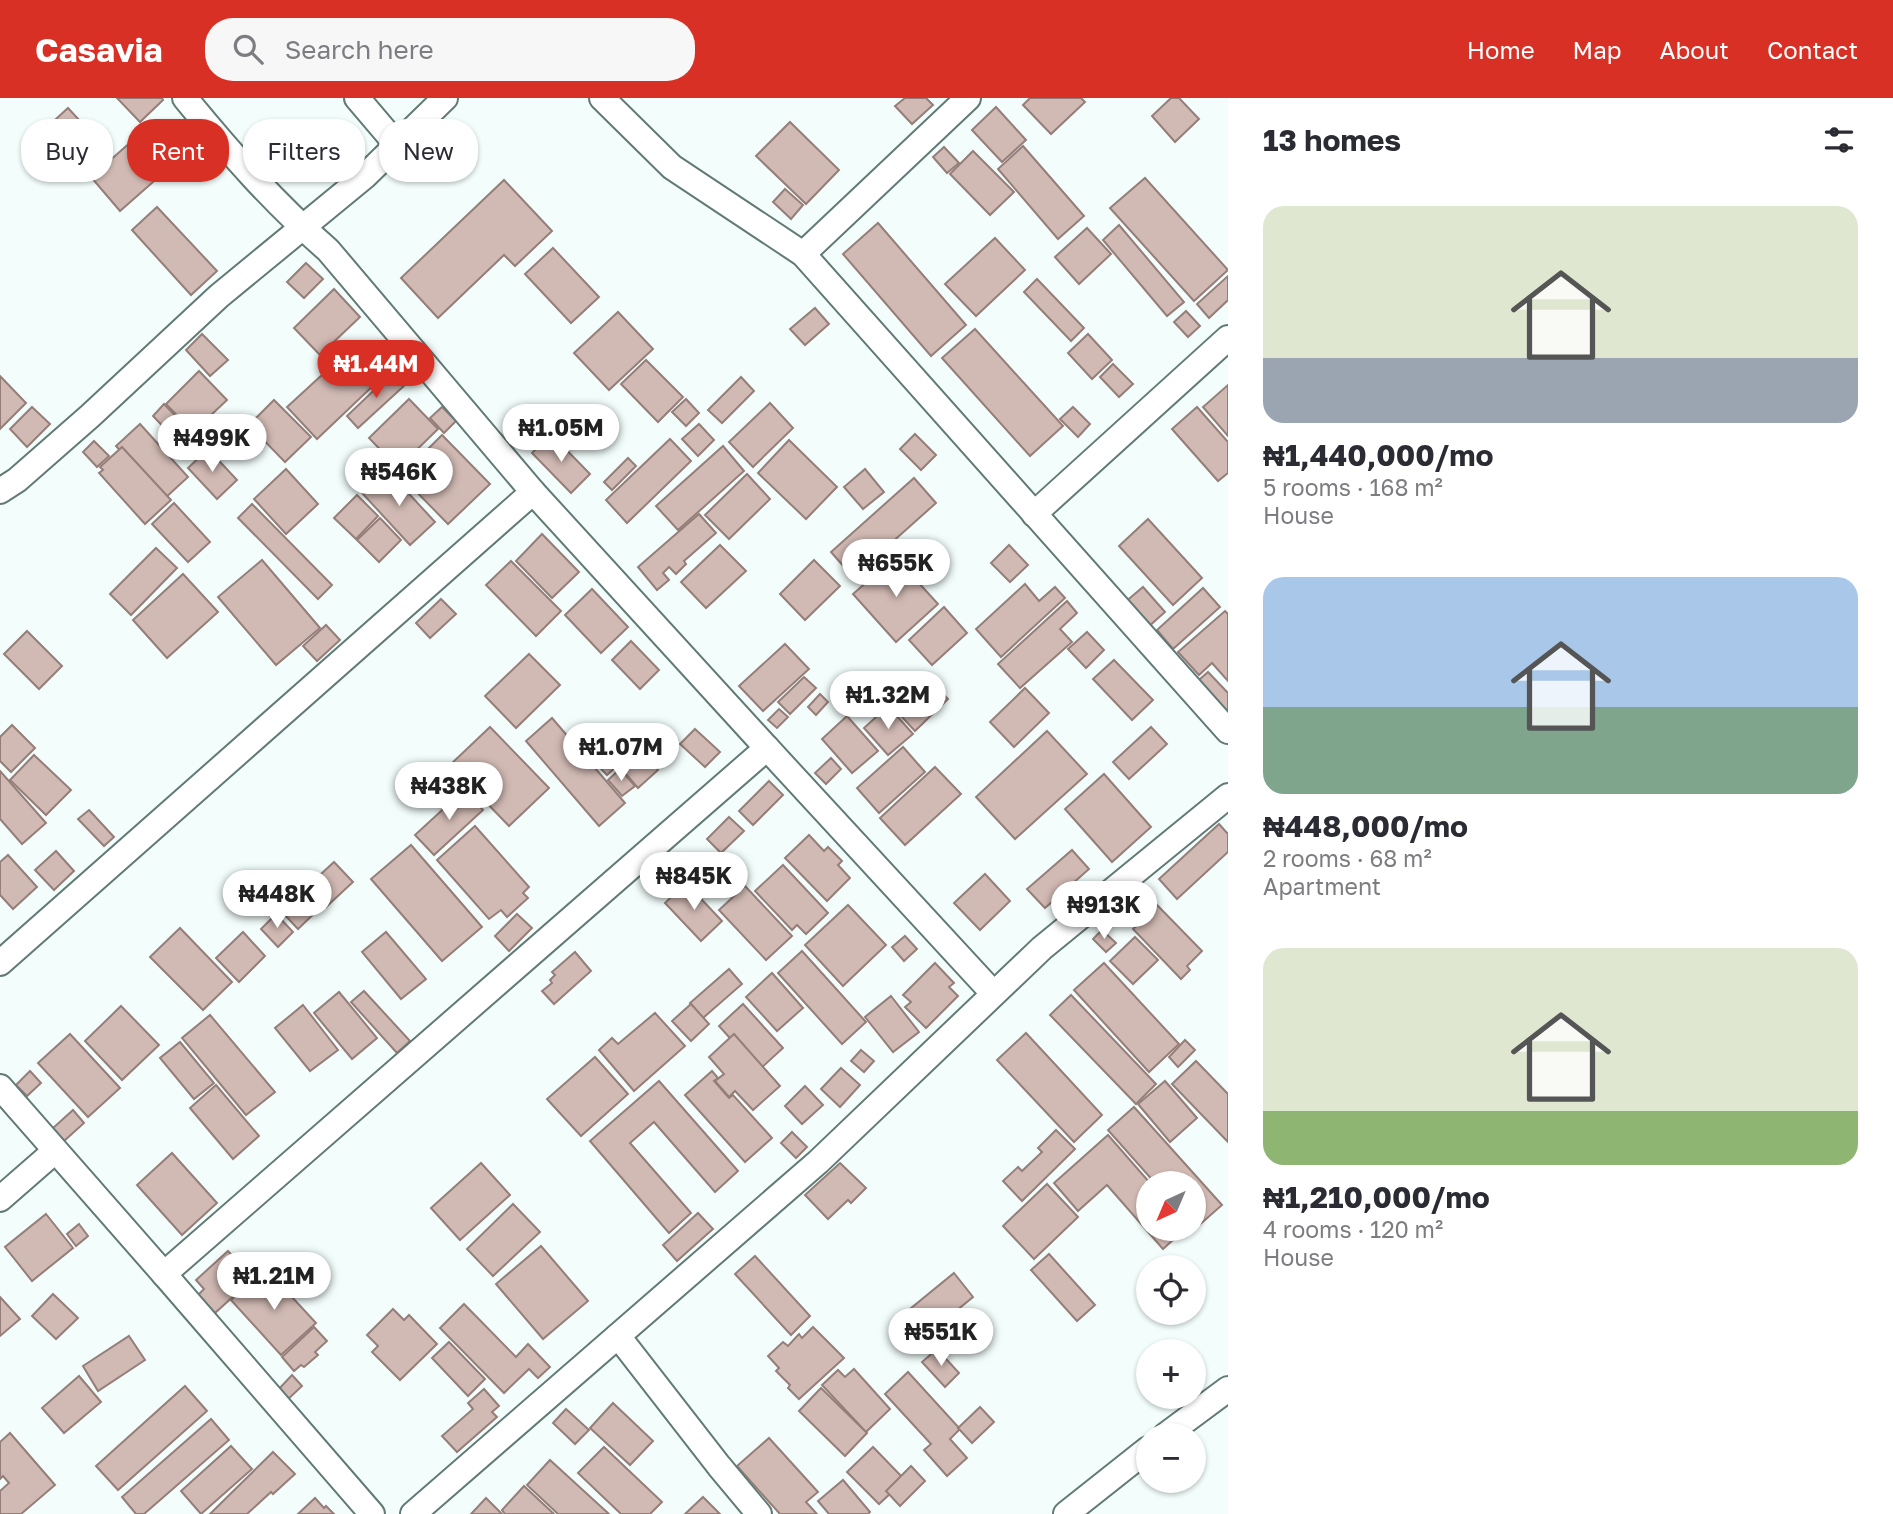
<!DOCTYPE html>
<meta charset="utf-8">
<style>
:root{--surface:#fff;--page:#f7f7f7;--text:#2b2b33;--muted:#7c7c81;--accent:#d93025}
body{margin:0;font-family:"Golos Text",sans-serif;background:var(--page);color:var(--text);height:100vh;display:flex;flex-direction:column;font-size:26px;white-space:nowrap}
*{box-sizing:border-box;margin:0}
p{font-size:23px;color:var(--muted)}
.icon{flex:none;width:38px;height:38px;fill:none;stroke:currentColor;stroke-width:2;stroke-linecap:round;stroke-linejoin:round}
.map{position:relative;flex:1;overflow:hidden}
.side{display:flex;flex-direction:column;background:var(--surface);width:665px}
.side>*{flex:none}
.top-card{position:absolute;left:21px;top:21px;width:665px;height:63px;display:flex;gap:14px}
.needle{width:46px;rotate:224deg}
.controls{position:absolute;left:1136px;top:1073px;display:grid;gap:14px}
.controls a{display:grid;place-items:center;width:70px;height:70px;border-radius:50%;background:var(--surface);box-shadow:0 2px 5px #0004;font-size:35px}
.price{position:absolute;translate:-50% -60px;padding:0 16px;border-radius:24px;background:#fff;color:#222;font-size:23px;line-height:46px;filter:drop-shadow(0 2px 4px #0008)}
.price::after{content:'';position:absolute;left:50%;top:42px;width:21px;height:16px;margin-left:-10px;background:inherit;clip-path:polygon(0 0,100% 0,50% 100%)}
.price.current{background:var(--accent);color:#fff}
ul{padding:0;list-style:none}
li{display:grid;align-content:center;gap:14px;height:371px;padding:0 35px}
li span{display:grid;place-items:center;height:217px;border-radius:21px;color:#555}
li>.icon{margin-inline-start:auto}
span .icon{width:126px;height:126px;fill:#fffc;stroke-width:1}
li b{font-size:30px}
h2{display:flex;justify-content:space-between;align-items:center;height:84px;padding:0 35px;font-size:30px}
.tag{padding:0 24px;border-radius:28px;background:var(--surface);box-shadow:0 2px 5px #0004;font-size:24px;line-height:63px}
.tag.current{background:var(--accent);color:#fff}
header{display:flex;align-items:center;gap:42px;box-sizing:border-box;height:98px;padding:0 35px;background:var(--accent);color:#fff}
header strong{font-size:33px}
nav{display:flex;gap:38px;margin-inline-start:auto;font-size:24px}
.search{width:490px;height:63px;background:var(--page);display:flex;align-items:center;gap:18px;box-sizing:border-box;padding:0 24px;border-radius:28px;color:var(--muted);font-size:26px}
main{display:flex;flex:1;min-height:0}
.map>svg:first-child{display:block}
</style>
<header>
<strong>Casavia</strong>
<div class="search"><svg class="icon" aria-label="search" viewBox="0 0 24 24"><circle cx="10" cy="10" r="6"/><path d="M15 15l6 6"/></svg>Search here</div>
<nav><a>Home</a><a>Map</a><a>About</a><a>Contact</a></nav>
</header>
<main>
<div class="map">
<svg width="1228" height="1416" viewBox="0 0 1228 1416">
<rect width="100%" height="100%" fill="#f3fefc"/>
<g fill="#d2bab4" stroke="#957e79" stroke-width="2">
<path d="M117 0H162L163 2 140 24Z"/>
<path d="M905 0H926L933 7 912 26 895 8Z"/>
<path d="M1030 0H1081L1085 4 1051 36 1023 7Z"/>
<path d="M1171 0H1179L1199 21 1175 44 1152 18Z"/>
<path d="M996 9 1026 42 1002 64 972 32Z"/>
<path d="M68 10 104 49 80 71 44 32Z"/>
<path d="M790 24 839 72 806 106 756 58Z"/>
<path d="M132 43 161 77 120 113 91 79Z"/>
<path d="M1023 48 1084 118 1058 141 998 71Z"/>
<path d="M944 49 959 65 947 75 933 59Z"/>
<path d="M973 53 1014 94 990 117 950 76Z"/>
<path d="M1145 80 1228 172 1194 203 1110 110Z"/>
<path d="M504 82 552 133 515 168 504 157 438 220 401 180Z"/>
<path d="M785 91 803 107 791 121 773 104Z"/>
<path d="M157 109 217 173 191 197 132 132Z"/>
<path d="M878 125 966 227 931 258 843 156Z"/>
<path d="M1119 127 1184 204 1167 218 1103 142Z"/>
<path d="M1087 130 1111 156 1079 186 1055 159Z"/>
<path d="M995 140 1025 172 976 218 945 186Z"/>
<path d="M553 150 599 199 571 225 525 176Z"/>
<path d="M306 165 323 181 304 200 287 184Z"/>
<path d="M1228 178V202L1209 220 1197 206Z"/>
<path d="M1037 181 1084 230 1071 243 1024 194Z"/>
<path d="M334 191 360 219 320 257 294 230Z"/>
<path d="M815 210 829 226 805 247 790 231Z"/>
<path d="M1186 213 1200 228 1188 239 1174 224Z"/>
<path d="M618 214 653 251 609 292 574 255Z"/>
<path d="M975 231 1063 328 1030 358 942 260Z"/>
<path d="M202 236 228 262 210 278 186 252Z"/>
<path d="M1088 236 1112 262 1092 281 1068 255Z"/>
<path d="M347 254 376 285 317 341 287 309Z"/>
<path d="M646 262 683 299 658 324 621 286Z"/>
<path d="M1113 266 1133 286 1119 299 1100 279Z"/>
<path d="M199 273 227 302 193 334 166 306Z"/>
<path d="M393 274 405 287 358 330 347 318Z"/>
<path d="M0 278 26 305 0 331Z"/>
<path d="M741 279 754 293 722 325 708 312Z"/>
<path d="M1228 287V338L1203 309Z"/>
<path d="M409 301 438 331 398 370 369 340Z"/>
<path d="M686 301 699 315 686 328 672 314Z"/>
<path d="M274 302 311 339 285 364 249 327Z"/>
<path d="M770 305 793 330 753 369 729 344Z"/>
<path d="M164 306 204 348 192 359 153 318Z"/>
<path d="M32 309 50 326 27 349 10 331Z"/>
<path d="M442 309 456 323 444 335 430 320Z"/>
<path d="M1073 309 1090 326 1078 339 1060 321Z"/>
<path d="M1197 309 1228 344V375L1218 383 1172 331Z"/>
<path d="M140 326 188 379 164 401 116 348Z"/>
<path d="M699 326 714 342 698 358 682 341Z"/>
<path d="M567 327 578 338 567 349 556 338Z"/>
<path d="M551 336 590 376 571 395 532 355Z"/>
<path d="M915 336 936 357 921 372 900 351Z"/>
<path d="M442 337 490 386 448 426 401 378Z"/>
<path d="M670 341 691 363 627 425 606 402Z"/>
<path d="M789 342 837 389 806 421 758 375Z"/>
<path d="M94 343 109 358 97 369 83 354Z"/>
<path d="M723 348 744 373 678 432 656 408Z"/>
<path d="M122 349 171 402 145 426 99 375 103 372 100 369Z"/>
<path d="M208 351 237 382 217 401 188 370Z"/>
<path d="M628 360 636 368 612 392 604 384Z"/>
<path d="M286 371 318 406 286 436 254 401Z"/>
<path d="M865 371 884 394 863 411 844 389Z"/>
<path d="M388 373 435 424 410 447 363 396Z"/>
<path d="M747 376 770 401 729 441 705 417Z"/>
<path d="M914 380 936 405 853 479 831 454Z"/>
<path d="M357 397 378 418 356 441 334 420Z"/>
<path d="M174 405 210 444 188 464 152 426Z"/>
<path d="M252 406 332 487 318 501 238 420Z"/>
<path d="M699 416 716 435 684 463 686 466 676 476 669 469 663 475 669 482 657 492 638 469Z"/>
<path d="M380 420 401 442 379 464 357 442Z"/>
<path d="M1148 421 1202 480 1173 507 1119 448Z"/>
<path d="M542 436 579 474 552 500 516 463Z"/>
<path d="M720 447 746 473 706 510 681 484Z"/>
<path d="M1009 447 1028 467 1010 484 991 465Z"/>
<path d="M156 450 177 470 131 517 110 496Z"/>
<path d="M895 459 938 506 896 544 853 496Z"/>
<path d="M262 462 320 530 276 567 218 499Z"/>
<path d="M814 462 840 488 805 522 780 496Z"/>
<path d="M511 463 561 513 536 538 486 487Z"/>
<path d="M183 476 218 514 167 560 133 522Z"/>
<path d="M1025 486 1039 503 1055 489 1065 500 1001 559 976 531Z"/>
<path d="M1143 489 1165 514 1147 530 1124 505Z"/>
<path d="M1203 490 1220 509 1173 551 1157 532Z"/>
<path d="M592 491 628 529 601 555 565 517Z"/>
<path d="M441 501 456 516 430 540 416 525Z"/>
<path d="M1067 503 1077 515 1060 531 1072 544 1020 590 998 566Z"/>
<path d="M944 509 967 535 932 567 909 542Z"/>
<path d="M1225 513 1228 516V583L1212 565 1199 577 1178 554Z"/>
<path d="M326 527 340 542 317 563 303 548Z"/>
<path d="M27 533 62 568 39 591 4 556Z"/>
<path d="M1087 534 1104 552 1086 570 1068 551Z"/>
<path d="M631 543 659 572 640 591 612 562Z"/>
<path d="M785 546 809 571 763 613 739 588Z"/>
<path d="M529 556 560 587 516 630 485 598Z"/>
<path d="M1114 562 1153 602 1132 622 1093 581Z"/>
<path d="M1208 574 1228 595V628L1191 589Z"/>
<path d="M923 575 948 601 915 633 890 606Z"/>
<path d="M804 579 816 590 790 616 778 604Z"/>
<path d="M1025 590 1049 615 1014 649 990 624Z"/>
<path d="M820 596 828 604 816 617 808 609Z"/>
<path d="M888 608 913 636 888 657 864 630Z"/>
<path d="M779 611 788 619 777 630 768 622Z"/>
<path d="M847 618 878 653 852 675 822 641Z"/>
<path d="M552 620 625 705 599 728 526 643Z"/>
<path d="M12 627 35 650 11 674 0 663V639Z"/>
<path d="M490 629 549 690 509 728 450 667Z"/>
<path d="M619 629 658 672 638 690 618 667 607 677 588 657Z"/>
<path d="M1151 629 1167 646 1129 681 1113 664Z"/>
<path d="M695 631 720 654 705 669 680 646Z"/>
<path d="M1047 633 1087 676 1015 741 976 699Z"/>
<path d="M903 649 925 674 879 715 857 690Z"/>
<path d="M34 657 71 692 46 717 10 682Z"/>
<path d="M831 660 841 671 826 686 815 675Z"/>
<path d="M935 669 961 696 905 747 880 720Z"/>
<path d="M620 671 635 688 622 698 608 682Z"/>
<path d="M0 673 46 725 22 746 0 721Z"/>
<path d="M1104 676 1151 729 1112 764 1065 711Z"/>
<path d="M769 683 783 697 753 727 739 713Z"/>
<path d="M464 692 483 712 434 757 415 737Z"/>
<path d="M89 712 114 739 104 748 78 721Z"/>
<path d="M729 719 744 733 721 755 707 741Z"/>
<path d="M1219 726 1228 736V754L1177 801 1159 781Z"/>
<path d="M475 728 529 789 523 795 528 800 507 819 501 812 489 821 437 762Z"/>
<path d="M809 737 824 753 828 749 842 763 838 767 850 780 827 803 785 760Z"/>
<path d="M411 747 482 829 442 863 371 781Z"/>
<path d="M1072 752 1089 771 1045 810 1027 791Z"/>
<path d="M56 753 74 773 54 792 35 772Z"/>
<path d="M8 757 37 789 13 811 0 797V764Z"/>
<path d="M334 764 353 784 326 809 307 789Z"/>
<path d="M783 767 828 815 806 836 797 827 792 832 755 793Z"/>
<path d="M291 775 322 808 298 831 267 798Z"/>
<path d="M985 776 1010 803 980 832 954 805Z"/>
<path d="M686 785 722 823 701 843 665 805Z"/>
<path d="M745 788 792 838 766 862 719 812Z"/>
<path d="M848 807 886 847 843 888 805 847Z"/>
<path d="M1157 807 1202 853 1187 868 1190 872 1181 881 1133 831Z"/>
<path d="M276 816 293 834 278 849 261 831Z"/>
<path d="M517 816 532 830 509 853 495 838Z"/>
<path d="M180 830 232 884 203 912 150 859Z"/>
<path d="M1102 832 1116 845 1106 854 1093 841Z"/>
<path d="M243 834 265 858 239 884 216 860Z"/>
<path d="M386 834 426 881 401 901 362 854Z"/>
<path d="M905 838 917 851 904 863 892 849Z"/>
<path d="M1135 839 1158 862 1133 886 1110 863Z"/>
<path d="M802 853 866 924 842 946 778 875Z"/>
<path d="M575 854 591 873 554 906 542 893 552 885 550 882 555 877 552 874Z"/>
<path d="M935 865 954 885 949 889 958 898 926 930 905 909 911 904 903 897Z"/>
<path d="M1104 865 1179 946 1149 974 1074 892Z"/>
<path d="M729 871 742 886 703 920 690 905Z"/>
<path d="M772 875 803 910 777 933 746 899Z"/>
<path d="M364 893 410 943 397 955 351 904Z"/>
<path d="M339 894 377 940 352 961 314 915Z"/>
<path d="M1071 897 1156 986 1136 1006 1050 917Z"/>
<path d="M891 898 919 934 893 954 865 919Z"/>
<path d="M691 906 709 926 691 943 672 923Z"/>
<path d="M743 906 783 950 759 972 719 928Z"/>
<path d="M303 907 338 952 310 973 275 930Z"/>
<path d="M121 908 159 947 122 982 85 943Z"/>
<path d="M655 915 685 948 634 993 599 952 612 940 618 946Z"/>
<path d="M210 917 275 994 246 1017 182 940Z"/>
<path d="M1026 935 1102 1017 1074 1044 997 962Z"/>
<path d="M70 936 120 990 88 1019 38 965Z"/>
<path d="M734 936 780 988 753 1012 735 993 729 999 715 983 724 976 709 959Z"/>
<path d="M1185 942 1195 952 1178 969 1169 959Z"/>
<path d="M180 944 214 985 194 1001 160 960Z"/>
<path d="M861 952 874 963 864 974 851 963Z"/>
<path d="M595 959 628 996 581 1038 547 1001Z"/>
<path d="M1196 963 1228 996V1044L1172 986Z"/>
<path d="M841 970 860 987 840 1009 821 991Z"/>
<path d="M30 973 41 985 27 998 16 987Z"/>
<path d="M712 973 718 980 714 983 729 1000 733 997 772 1040 745 1064 685 997Z"/>
<path d="M659 983 738 1073 715 1094 654 1024 630 1045 691 1115 669 1135 590 1043Z"/>
<path d="M1165 983 1197 1020 1170 1044 1138 1006Z"/>
<path d="M216 987 259 1038 233 1061 190 1010Z"/>
<path d="M805 988 823 1007 802 1026 785 1008Z"/>
<path d="M1134 1009 1222 1107 1196 1130 1194 1128V1085H1155L1108 1032Z"/>
<path d="M73 1012 84 1025 64 1043 53 1030Z"/>
<path d="M1056 1032 1075 1051 1022 1103 1003 1083 1018 1069 1022 1073 1042 1054 1038 1050Z"/>
<path d="M792 1034 807 1049 796 1060 781 1045Z"/>
<path d="M1108 1037 1150 1085H1148V1130H1186L1163 1151 1107 1087 1078 1113 1054 1085Z"/>
<path d="M172 1055 217 1105 182 1137 137 1087Z"/>
<path d="M481 1065 510 1097 460 1142 431 1110Z"/>
<path d="M840 1065 866 1090 851 1105 848 1102 828 1121 805 1097Z"/>
<path d="M1047 1086 1078 1119 1034 1161 1003 1128Z"/>
<path d="M513 1106 540 1134 493 1178 467 1151Z"/>
<path d="M698 1115 713 1131 677 1163 663 1147Z"/>
<path d="M46 1116 73 1150 32 1183 5 1149Z"/>
<path d="M79 1126 88 1138 76 1148 67 1136Z"/>
<path d="M541 1148 588 1203 543 1241 496 1186Z"/>
<path d="M228 1153 250 1177 234 1192 237 1195 215 1215 198 1197 204 1191 196 1182Z"/>
<path d="M1049 1156 1095 1207 1077 1223 1031 1172Z"/>
<path d="M755 1158 810 1218 791 1237 735 1176Z"/>
<path d="M266 1171 316 1225 281 1257 231 1202Z"/>
<path d="M954 1175 973 1199 929 1235 910 1211Z"/>
<path d="M53 1196 78 1220 56 1241 32 1218Z"/>
<path d="M0 1199 20 1221 0 1238Z"/>
<path d="M464 1206 516 1259 528 1246 550 1269 538 1280 529 1271 504 1295 440 1230Z"/>
<path d="M393 1211 404 1222 409 1217 437 1246 400 1282 372 1254 378 1248 367 1237Z"/>
<path d="M314 1229 327 1243 315 1254 318 1257 304 1269 301 1267 294 1273 282 1259Z"/>
<path d="M813 1229 844 1260 799 1301 788 1290 790 1287 776 1273 779 1270 768 1258 783 1244 788 1248 799 1236 802 1240Z"/>
<path d="M129 1238 145 1262 98 1293 83 1268Z"/>
<path d="M449 1244 485 1281 468 1298 432 1260Z"/>
<path d="M937 1251 959 1275 945 1289 922 1264Z"/>
<path d="M854 1271 890 1311 866 1334 822 1287 838 1272 845 1279Z"/>
<path d="M908 1274 960 1331 950 1341 967 1360 947 1378 924 1352 931 1346 885 1296Z"/>
<path d="M292 1277 302 1288 285 1304 276 1294Z"/>
<path d="M79 1278 101 1304 64 1335 42 1310Z"/>
<path d="M185 1288 207 1313 118 1392 96 1368Z"/>
<path d="M821 1290 867 1335 845 1358 799 1313Z"/>
<path d="M484 1291 499 1308 492 1314 497 1319 457 1354 442 1338 473 1311 468 1305Z"/>
<path d="M613 1305 653 1343 630 1367 590 1330Z"/>
<path d="M980 1309 994 1324 972 1345 958 1330Z"/>
<path d="M566 1311 589 1332 575 1346 553 1325Z"/>
<path d="M211 1321 229 1342 144 1416H136L122 1399Z"/>
<path d="M10 1335 55 1387 21 1416H0V1393L9 1385 3 1378 0 1381V1344Z"/>
<path d="M769 1340 818 1394 806 1404 817 1416H780L737 1368Z"/>
<path d="M231 1348 252 1371 201 1416 181 1393Z"/>
<path d="M604 1349 662 1404 650 1416H621L578 1375Z"/>
<path d="M873 1349 905 1382 879 1406 847 1374Z"/>
<path d="M273 1354 295 1376 273 1396 271 1394 247 1416H210Z"/>
<path d="M550 1362 609 1416H558L527 1387Z"/>
<path d="M911 1368 925 1383 900 1408 886 1393Z"/>
<path d="M843 1382 870 1414 868 1416H829L818 1403Z"/>
<path d="M524 1388 554 1416H505L502 1412Z"/>
<path d="M703 1399 720 1416H685Z"/>
<path d="M315 1400 324 1410 326 1408 334 1416H298Z"/>
<path d="M486 1400 502 1416H471Z"/>
</g>
<g fill="none" stroke-linecap="round" stroke-linejoin="round">
<g stroke="#627a75" stroke-width="28">
<g id="minor">
<path d="M357 0 397 47"/>
<path d="M602 0 672 69 803 156 1228 633"/>
<path d="M803 156 968 0"/>
<path d="M0 393 17 382 90 318 219 198 365 78 445 0"/>
<path d="M1034 416 1228 240"/>
<path d="M767 650 993 895"/>
<path d="M0 865 533 394 328 152C275 106 230 55 185 0"/>
<path d="M0 989 164 1176"/>
<path d="M0 1101 55 1053"/>
<path d="M618 1238 719 1368 759 1416"/>
<path d="M1166 1337 1228 1291"/>
<path d="M372 1416 164 1176 767 650 533 394"/>
<path d="M413 1416 818 1064 1042 850 1228 698"/>
<path d="M1066 1416 1148 1351"/>
</g>
</g>
<use href="#minor" stroke="#fff" stroke-width="24"/>
</g>
</svg>
<div class="controls">
<a><svg class="needle" viewBox="-14 -14 28 28"><path d="M0-13l5 13h-10z" fill="#e53935"/><path d="M0 13l5-13h-10z" fill="#7c7c81"/></svg></a>
<a><svg class="icon" aria-label="locate" viewBox="0 0 24 24"><circle cx="12" cy="12" r="6"/><path d="M12 2v4M12 18v4M2 12h4M18 12h4"/></svg></a>
<a>+</a>
<a>−</a>
</div>
<b class="price current" style="left:376px;top:302px">₦1.44M</b>
<b class="price" style="left:561px;top:366px">₦1.05M</b>
<b class="price" style="left:212px;top:376px">₦499K</b>
<b class="price" style="left:399px;top:410px">₦546K</b>
<b class="price" style="left:896px;top:501px">₦655K</b>
<b class="price" style="left:888px;top:633px">₦1.32M</b>
<b class="price" style="left:621px;top:685px">₦1.07M</b>
<b class="price" style="left:449px;top:724px">₦438K</b>
<b class="price" style="left:694px;top:814px">₦845K</b>
<b class="price" style="left:277px;top:832px">₦448K</b>
<b class="price" style="left:1104px;top:843px">₦913K</b>
<b class="price" style="left:274px;top:1214px">₦1.21M</b>
<b class="price" style="left:941px;top:1270px">₦551K</b>
<div class="top-card">
<a class="tag">Buy</a>
<a class="tag current">Rent</a>
<a class="tag">Filters</a>
<a class="tag">New</a>
</div>
</div>
<section class="side">
<h2>13 homes<svg class="icon" aria-label="filters" viewBox="0 0 24 24"><path d="M4 7h16M4 17h16"/><circle cx="9" cy="7" r="2"/><circle cx="15" cy="17" r="2"/></svg></h2>
<ul>
<li><span style="background:linear-gradient(#dfe7d0 70%,#9aa5b1 0)"><svg class="icon" aria-label="home" viewBox="0 0 24 24"><path d="M3 11l9-7 9 7M6 9v11h12V9"/></svg></span><div><b>₦1,440,000/mo</b><p>5 rooms · 168 m²</p><p>House</p></div></li>
<li><span style="background:linear-gradient(#a9c7e8 60%,#7fa58c 0)"><svg class="icon" aria-label="home" viewBox="0 0 24 24"><path d="M3 11l9-7 9 7M6 9v11h12V9"/></svg></span><div><b>₦448,000/mo</b><p>2 rooms · 68 m²</p><p>Apartment</p></div></li>
<li><span style="background:linear-gradient(#dfe7d0 75%,#8fb573 0)"><svg class="icon" aria-label="home" viewBox="0 0 24 24"><path d="M3 11l9-7 9 7M6 9v11h12V9"/></svg></span><div><b>₦1,210,000/mo</b><p>4 rooms · 120 m²</p><p>House</p></div></li>
</ul>
</section>
</main>
